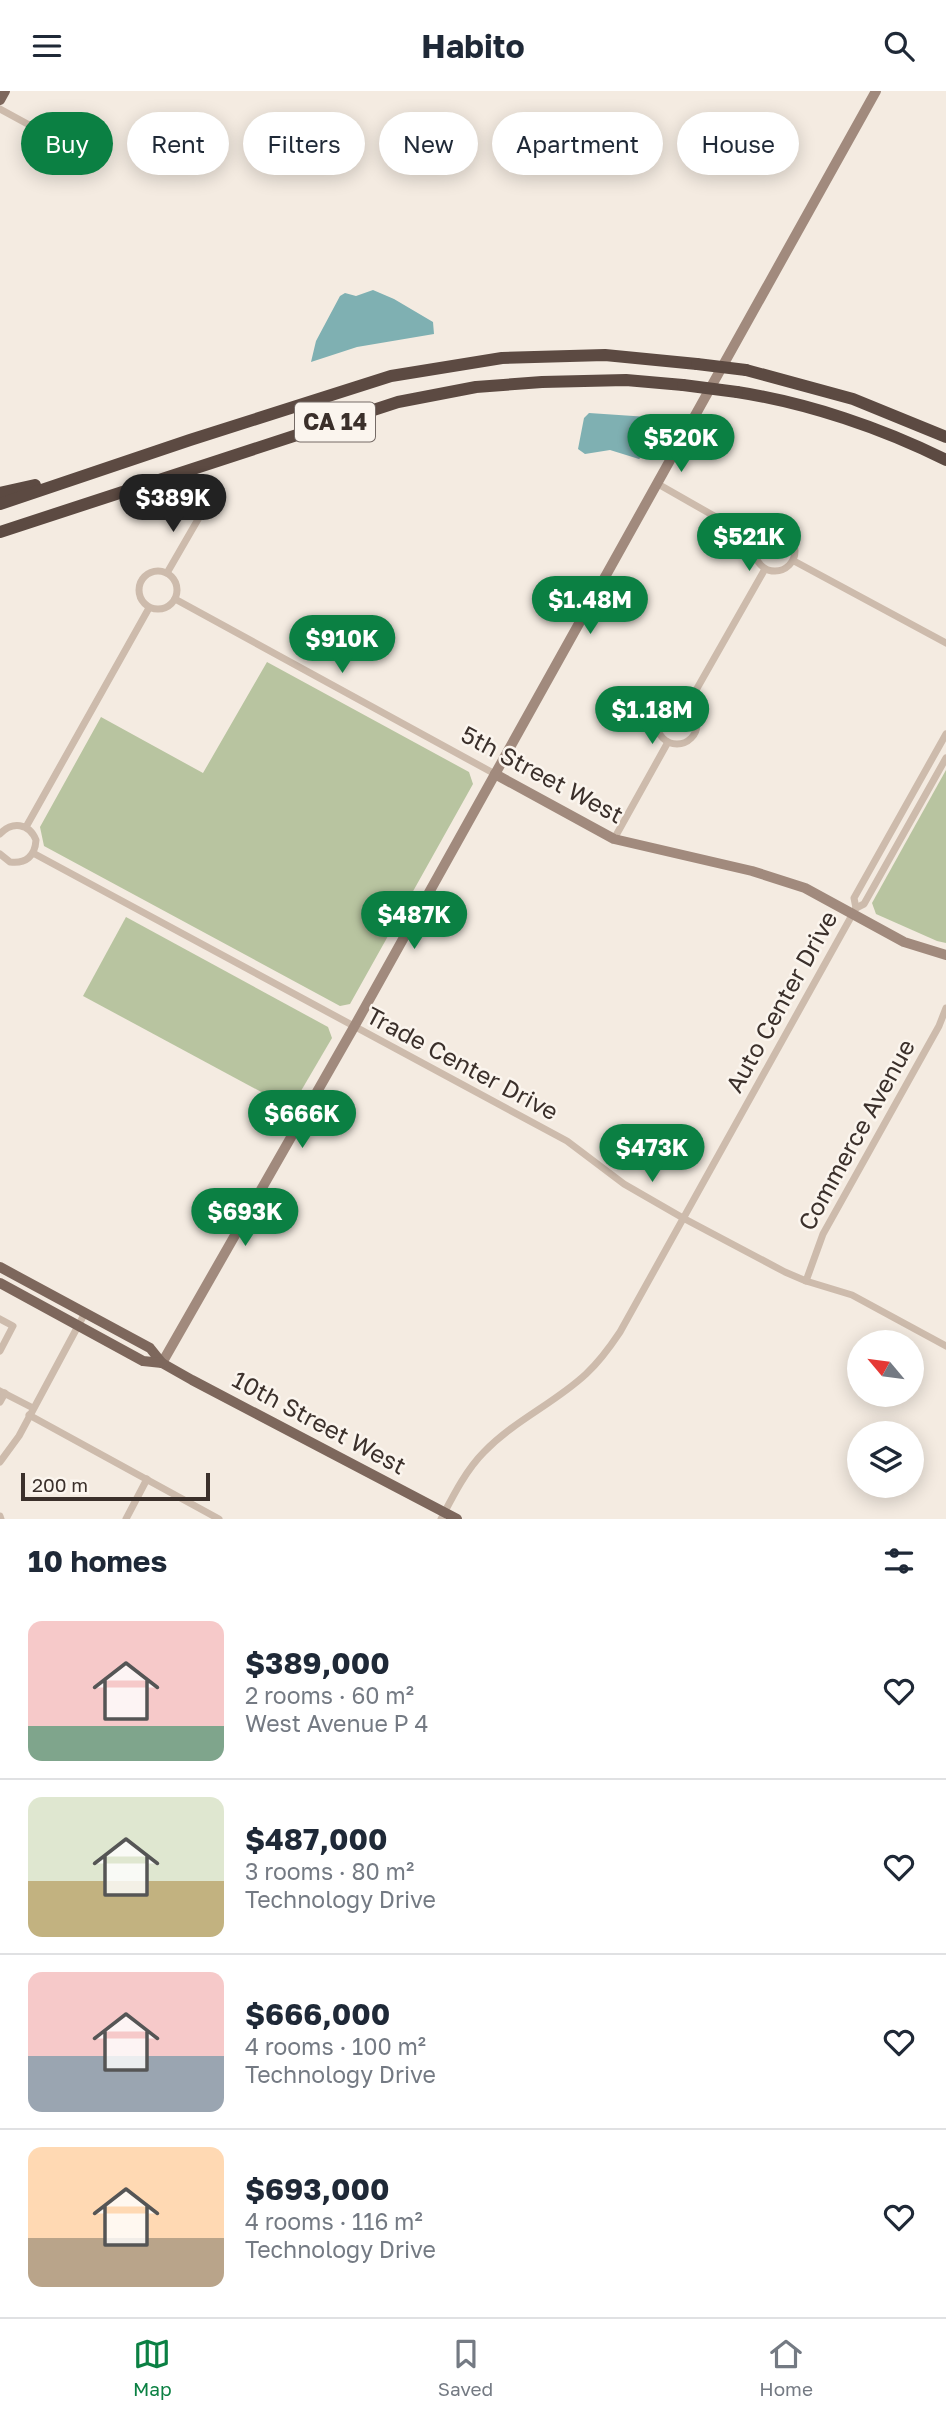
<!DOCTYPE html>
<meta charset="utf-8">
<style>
:root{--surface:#fff;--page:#f2f2f3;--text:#1f2937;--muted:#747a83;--line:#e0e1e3;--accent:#0b8043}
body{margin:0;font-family:"Golos Text",sans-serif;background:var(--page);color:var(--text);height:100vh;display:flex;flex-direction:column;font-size:26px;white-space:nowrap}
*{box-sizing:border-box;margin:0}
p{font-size:23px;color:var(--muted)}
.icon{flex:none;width:38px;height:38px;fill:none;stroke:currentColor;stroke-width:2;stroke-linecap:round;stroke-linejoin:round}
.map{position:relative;height:1428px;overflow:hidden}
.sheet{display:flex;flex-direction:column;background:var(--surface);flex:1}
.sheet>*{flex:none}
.hud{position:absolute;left:21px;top:21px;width:905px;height:63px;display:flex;gap:14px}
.needle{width:46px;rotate:299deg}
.tools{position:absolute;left:847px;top:1239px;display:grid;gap:14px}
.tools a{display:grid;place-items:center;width:77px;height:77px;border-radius:50%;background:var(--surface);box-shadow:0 4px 18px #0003;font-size:35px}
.scale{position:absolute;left:21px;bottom:18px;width:189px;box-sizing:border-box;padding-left:7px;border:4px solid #3b302b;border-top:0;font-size:19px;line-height:24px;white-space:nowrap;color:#3b302b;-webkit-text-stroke:5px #fbf5ee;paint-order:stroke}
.price{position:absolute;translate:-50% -60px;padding:0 16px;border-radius:24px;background:var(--accent);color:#fff;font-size:23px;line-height:46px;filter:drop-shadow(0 2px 4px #0008)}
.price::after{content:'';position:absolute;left:50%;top:42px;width:21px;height:16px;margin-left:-10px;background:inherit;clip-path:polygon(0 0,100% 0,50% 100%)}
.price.current{background:#222;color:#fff}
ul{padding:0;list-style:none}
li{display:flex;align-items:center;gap:21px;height:175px;padding:0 28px}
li+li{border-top:2px solid var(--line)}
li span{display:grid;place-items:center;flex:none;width:196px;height:140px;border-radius:14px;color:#555}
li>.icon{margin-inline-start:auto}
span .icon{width:84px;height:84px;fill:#fffc;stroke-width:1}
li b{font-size:30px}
h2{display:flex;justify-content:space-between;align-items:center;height:84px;padding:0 28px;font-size:30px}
.tag{padding:0 24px;border-radius:32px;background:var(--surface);box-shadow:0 4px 18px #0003;font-size:24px;line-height:63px}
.tag.current{background:var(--accent);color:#fff}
header{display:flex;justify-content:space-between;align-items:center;height:91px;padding:0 28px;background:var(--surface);font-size:32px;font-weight:700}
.dock{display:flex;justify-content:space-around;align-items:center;height:98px;border-top:2px solid var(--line);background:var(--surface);font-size:19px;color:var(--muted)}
.dock a{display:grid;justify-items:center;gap:4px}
.dock .current{color:var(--accent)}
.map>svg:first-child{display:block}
</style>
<header><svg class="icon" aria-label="menu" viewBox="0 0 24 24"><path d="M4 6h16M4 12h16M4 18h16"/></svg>Habito<svg class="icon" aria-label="search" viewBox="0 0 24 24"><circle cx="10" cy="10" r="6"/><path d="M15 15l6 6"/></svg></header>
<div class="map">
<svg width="946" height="1428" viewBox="0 0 946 1428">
<rect width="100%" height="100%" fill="#f4ebe1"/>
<g fill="#b8c4a0">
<path d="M267 571 469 681 473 693 350 913 340 915 44 755 40 736 101 626 203 682Z"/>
<path d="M946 679V852L937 850 876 823 872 812Z"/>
<path d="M126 826 328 936 332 947 291 1017 83 905Z"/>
</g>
<g fill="#7fb0b2">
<path d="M373 199 394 208 433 231 434 243 357 256 311 271 316 250 340 205 345 202 356 205Z"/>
<path d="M589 322 663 327 644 364 639 368 610 359 585 363 578 358 584 327Z"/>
</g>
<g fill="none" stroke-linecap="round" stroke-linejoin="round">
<g stroke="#cdbbac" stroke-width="7">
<path d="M0 18 33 36 46 37"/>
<path d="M658 393 758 450"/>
<circle cx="775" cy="460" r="20"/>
<path d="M794 470 946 552"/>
<circle cx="158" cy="499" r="19"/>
<path d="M167 482 204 418"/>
<path d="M175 508 495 683"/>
<circle cx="677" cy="633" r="20"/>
<path d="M687 615 765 478"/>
<path d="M26 736 149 517"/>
<path d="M0 743C12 730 29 732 36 749 35 765 26 773 10 771L0 763"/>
<path d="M614 748 668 651"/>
<path d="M33 762 567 1050 624 1093 683 1127 785 1181 806 1190 852 1204 946 1255"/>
<path d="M856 817 854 807 946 643"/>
<path d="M806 1190 823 1143 939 935 946 917"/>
<path d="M0 1228 13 1235 0 1260"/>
<path d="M0 1300 33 1317"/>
<path d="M0 1311 5 1302"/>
<path d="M29 1324 219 1428"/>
<path d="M0 1371 19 1345 85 1222"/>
<path d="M0 1425 1 1428"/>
<path d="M126 1428 147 1388"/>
<path d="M441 1428C453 1405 466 1379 484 1361 515 1329 555 1312 586 1283 600 1270 610 1256 620 1241L856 817 864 813 946 667"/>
</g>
<g stroke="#a18a7d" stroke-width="10">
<path d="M495 683 614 748 752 780 805 797 904 851 946 864"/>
<path d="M162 1272 354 936 876 0"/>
</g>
<g stroke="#7d675c" stroke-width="10">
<path d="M0 9 5 0"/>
<path d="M0 1176 150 1257 162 1272 192 1289 457 1428"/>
<path d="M0 1192 143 1270 162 1272"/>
</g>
<g stroke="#5c4a42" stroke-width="12">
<path d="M746 279 853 308 946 346"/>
<path d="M737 301C808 312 882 337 946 369"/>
<path d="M0 402 35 394"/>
<path d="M0 413 190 349 391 285 502 267 605 264 697 273"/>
<path d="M0 441 398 311 476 296 542 291 626 289 683 294"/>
</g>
<g stroke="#5c4a42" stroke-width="12">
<path d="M697 273 746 279"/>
<path d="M683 294 737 301"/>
</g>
</g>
<g text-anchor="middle" stroke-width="5" stroke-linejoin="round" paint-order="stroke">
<rect fill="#fbf5ee" stroke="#756b66" stroke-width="2" x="295" y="311.5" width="80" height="39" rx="5"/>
<g font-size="23" font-weight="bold" fill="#3b302b">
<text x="335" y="339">CA 14</text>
</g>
<g font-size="24" fill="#3b302b" stroke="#fbf5ee">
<text transform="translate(542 684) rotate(28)" y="8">5th Street West</text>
<text transform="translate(782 911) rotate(-61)" y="8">Auto Center Drive</text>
<text transform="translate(462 973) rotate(28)" y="8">Trade Center Drive</text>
<text transform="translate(857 1044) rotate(-61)" y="8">Commerce Avenue</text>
<text transform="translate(319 1332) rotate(28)" y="8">10th Street West</text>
</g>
</g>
</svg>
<div class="tools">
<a><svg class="needle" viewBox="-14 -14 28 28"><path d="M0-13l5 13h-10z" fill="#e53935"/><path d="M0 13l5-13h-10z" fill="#747a83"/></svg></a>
<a><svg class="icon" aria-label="layers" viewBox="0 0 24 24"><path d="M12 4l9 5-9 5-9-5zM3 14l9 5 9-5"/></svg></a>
</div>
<div class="scale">200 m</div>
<b class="price" style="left:681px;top:383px">$520K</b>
<b class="price current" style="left:173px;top:443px">$389K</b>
<b class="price" style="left:749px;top:482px">$521K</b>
<b class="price" style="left:590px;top:545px">$1.48M</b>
<b class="price" style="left:342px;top:584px">$910K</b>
<b class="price" style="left:652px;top:655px">$1.18M</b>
<b class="price" style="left:414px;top:860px">$487K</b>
<b class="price" style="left:302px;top:1059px">$666K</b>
<b class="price" style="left:652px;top:1093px">$473K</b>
<b class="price" style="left:245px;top:1157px">$693K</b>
<div class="hud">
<a class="tag current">Buy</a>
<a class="tag">Rent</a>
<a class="tag">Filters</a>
<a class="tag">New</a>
<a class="tag">Apartment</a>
<a class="tag">House</a>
</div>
</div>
<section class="sheet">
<h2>10 homes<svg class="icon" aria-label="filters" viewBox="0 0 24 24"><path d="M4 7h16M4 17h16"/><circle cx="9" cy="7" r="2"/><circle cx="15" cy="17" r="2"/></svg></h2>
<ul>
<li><span style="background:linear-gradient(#f6c9c9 75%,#7fa58c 0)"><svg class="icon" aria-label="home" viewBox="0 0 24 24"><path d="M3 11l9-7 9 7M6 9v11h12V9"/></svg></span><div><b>$389,000</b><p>2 rooms · 60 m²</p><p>West Avenue P 4</p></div><svg class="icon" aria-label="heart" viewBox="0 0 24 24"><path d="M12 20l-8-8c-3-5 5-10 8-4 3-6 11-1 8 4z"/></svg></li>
<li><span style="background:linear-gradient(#dfe7d0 60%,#c2b280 0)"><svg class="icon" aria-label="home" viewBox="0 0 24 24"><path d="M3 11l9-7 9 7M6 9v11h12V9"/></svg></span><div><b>$487,000</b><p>3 rooms · 80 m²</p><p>Technology Drive</p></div><svg class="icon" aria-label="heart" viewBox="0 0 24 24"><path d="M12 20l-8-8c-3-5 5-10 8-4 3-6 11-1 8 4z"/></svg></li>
<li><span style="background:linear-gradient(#f6c9c9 60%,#9aa5b1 0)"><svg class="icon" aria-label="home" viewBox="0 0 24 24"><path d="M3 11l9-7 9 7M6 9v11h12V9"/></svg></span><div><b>$666,000</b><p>4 rooms · 100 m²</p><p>Technology Drive</p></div><svg class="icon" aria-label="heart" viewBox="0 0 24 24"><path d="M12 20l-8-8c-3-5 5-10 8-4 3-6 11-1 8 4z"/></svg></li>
<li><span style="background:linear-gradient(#ffd9b3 65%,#b9a48a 0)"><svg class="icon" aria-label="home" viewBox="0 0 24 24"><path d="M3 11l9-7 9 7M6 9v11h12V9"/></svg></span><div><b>$693,000</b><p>4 rooms · 116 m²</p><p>Technology Drive</p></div><svg class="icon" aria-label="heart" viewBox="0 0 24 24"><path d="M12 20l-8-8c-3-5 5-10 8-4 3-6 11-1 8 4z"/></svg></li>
</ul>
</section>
<nav class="dock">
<a class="current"><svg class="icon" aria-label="map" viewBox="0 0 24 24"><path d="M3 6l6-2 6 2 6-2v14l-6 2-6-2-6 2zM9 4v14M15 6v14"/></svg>Map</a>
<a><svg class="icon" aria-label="saved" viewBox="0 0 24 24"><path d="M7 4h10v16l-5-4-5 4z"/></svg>Saved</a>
<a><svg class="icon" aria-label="home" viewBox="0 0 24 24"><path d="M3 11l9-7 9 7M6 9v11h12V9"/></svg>Home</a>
</nav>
